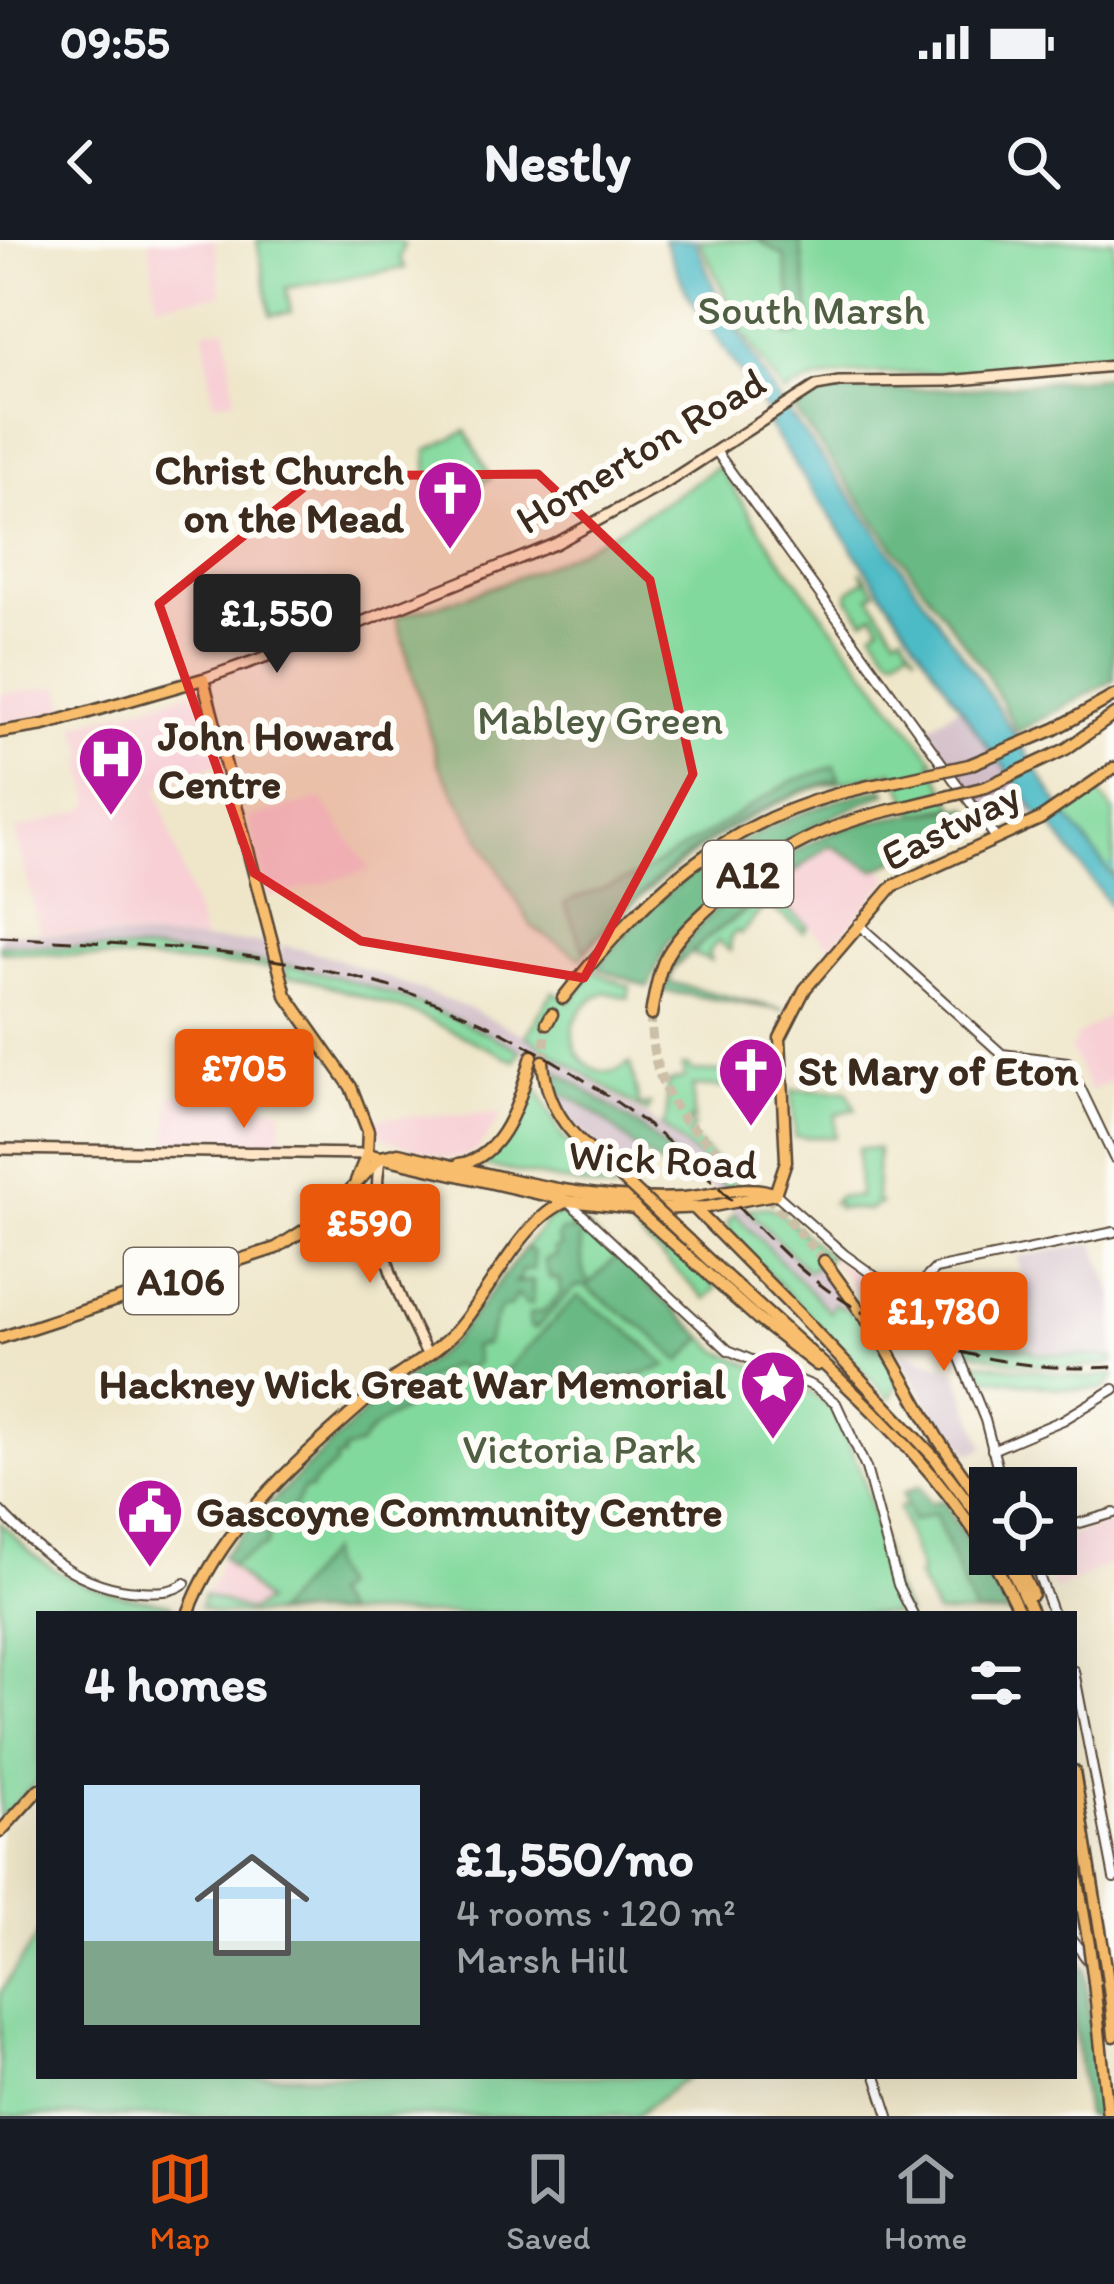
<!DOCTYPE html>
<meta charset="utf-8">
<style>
:root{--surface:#171b24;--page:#242831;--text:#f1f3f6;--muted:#9ea1a6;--line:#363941;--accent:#ea580c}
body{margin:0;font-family:Itim,sans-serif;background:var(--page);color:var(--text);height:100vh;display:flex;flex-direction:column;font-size:45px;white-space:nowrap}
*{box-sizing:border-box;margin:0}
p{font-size:39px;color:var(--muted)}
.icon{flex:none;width:66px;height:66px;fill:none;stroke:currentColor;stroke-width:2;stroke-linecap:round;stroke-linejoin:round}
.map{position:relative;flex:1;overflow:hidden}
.side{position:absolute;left:36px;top:1371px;width:1041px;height:468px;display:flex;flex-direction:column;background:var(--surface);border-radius:0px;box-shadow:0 12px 48px #0002}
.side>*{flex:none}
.fabs{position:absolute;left:969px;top:1227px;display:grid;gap:24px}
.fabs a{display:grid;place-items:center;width:108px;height:108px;border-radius:0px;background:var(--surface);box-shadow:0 12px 48px #0002;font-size:60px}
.price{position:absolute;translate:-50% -102px;padding:0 27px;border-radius:12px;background:var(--accent);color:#fff;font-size:39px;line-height:78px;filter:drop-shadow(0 3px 6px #0008)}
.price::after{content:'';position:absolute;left:50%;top:72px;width:36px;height:27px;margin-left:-18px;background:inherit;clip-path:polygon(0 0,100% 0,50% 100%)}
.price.active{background:#222;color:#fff}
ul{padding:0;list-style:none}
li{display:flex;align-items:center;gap:36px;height:300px;padding:0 48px}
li+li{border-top:3px solid var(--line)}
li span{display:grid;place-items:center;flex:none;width:336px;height:240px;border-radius:0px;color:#555}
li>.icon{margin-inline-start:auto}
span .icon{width:144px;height:144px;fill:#fffc;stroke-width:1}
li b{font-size:51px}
h2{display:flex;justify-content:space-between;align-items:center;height:144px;padding:0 48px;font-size:51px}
.status{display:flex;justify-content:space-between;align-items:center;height:84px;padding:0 60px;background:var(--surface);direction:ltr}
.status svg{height:33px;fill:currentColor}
header{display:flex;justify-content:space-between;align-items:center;height:156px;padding:0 48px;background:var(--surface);font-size:54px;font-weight:700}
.tabs{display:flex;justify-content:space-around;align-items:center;height:168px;border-top:3px solid var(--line);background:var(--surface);font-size:33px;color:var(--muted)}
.tabs a{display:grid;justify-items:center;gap:6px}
.tabs .active{color:var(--accent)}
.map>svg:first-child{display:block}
</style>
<div class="status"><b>09:55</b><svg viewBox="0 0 49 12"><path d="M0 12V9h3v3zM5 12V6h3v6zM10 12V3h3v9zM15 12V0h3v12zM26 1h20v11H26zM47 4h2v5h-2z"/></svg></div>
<header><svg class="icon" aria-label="back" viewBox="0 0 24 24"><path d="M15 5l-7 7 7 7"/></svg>Nestly<svg class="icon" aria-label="search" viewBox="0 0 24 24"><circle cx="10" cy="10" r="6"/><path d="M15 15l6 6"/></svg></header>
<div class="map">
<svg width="1114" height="1876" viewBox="0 0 1114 1876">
<rect width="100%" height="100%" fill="#fdfcf7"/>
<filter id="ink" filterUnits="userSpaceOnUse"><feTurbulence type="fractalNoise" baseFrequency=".00833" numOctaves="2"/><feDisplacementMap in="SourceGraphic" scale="24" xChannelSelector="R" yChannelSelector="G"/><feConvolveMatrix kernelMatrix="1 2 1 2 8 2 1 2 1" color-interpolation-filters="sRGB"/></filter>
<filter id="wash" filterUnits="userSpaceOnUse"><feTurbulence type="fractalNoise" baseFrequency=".004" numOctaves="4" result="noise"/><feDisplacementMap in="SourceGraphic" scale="48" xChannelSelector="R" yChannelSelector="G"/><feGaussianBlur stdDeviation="2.7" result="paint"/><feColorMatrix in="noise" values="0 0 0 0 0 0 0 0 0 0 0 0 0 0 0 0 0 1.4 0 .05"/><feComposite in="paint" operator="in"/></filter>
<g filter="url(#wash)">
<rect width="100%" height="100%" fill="#efe6c9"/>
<g fill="#f7cfd4">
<path d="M149 0H214L222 55 157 63Z"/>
<path d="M226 88 235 159 213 162 204 90Z"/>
<path d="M59 446 69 472 0 484V455Z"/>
<path d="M190 452 201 457 221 523 157 548 204 700 40 692 15 590 84 570 92 563 83 524 86 512 75 485Z"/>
<path d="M321 559 371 630 269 658 248 578Z"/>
<path d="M830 605 875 629 880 628 890 637 832 706 770 654Z"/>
<path d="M1114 772V840L1090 851 1070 807 1076 804 1075 797Z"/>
<path d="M170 854 237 857 282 870 281 899 268 900V907L168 906Z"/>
<path d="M503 873 478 909 463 917 447 919 384 898 369 878Z"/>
<path d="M830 1017 857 1035 932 1068 946 1104 871 1072Z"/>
<path d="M1108 1283 1114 1295V1323L1055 1350 1042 1314H1056V1301Z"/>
<path d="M222 1316 266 1362 257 1370 250 1371 204 1355 216 1337Z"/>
</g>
<g fill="#d2bdc8">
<path d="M960 466 987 506 1036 572 999 587 946 514 928 488Z"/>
<path d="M0 692 266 703 268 713 282 715 281 705 326 715 468 768 526 796 668 891 723 939 724 947 808 1031 818 1025 861 1078 834 1064 830 1073 712 948 645 891 521 810 515 821 414 773 304 738 287 737 284 726 200 715 0 704Z"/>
<path d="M559 853 616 887 642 913 635 941 570 882 558 859Z"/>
<path d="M1094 1003 1114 1055V1118L1031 1113 1033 1081 1017 1017Z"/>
<path d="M897 1109 956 1130 985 1208 970 1214 955 1194 950 1195 949 1201Z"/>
</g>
<g fill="#82d99d" stroke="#5e825e" stroke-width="3">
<path d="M257 0H395L404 4 400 19 405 28 286 48 291 72 271 75Z"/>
<path d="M699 0H1114V118C1062 123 1009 129 957 133 900 136 834 124 784 154L743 92Z"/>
<path d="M466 191 491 238 458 255 428 260 427 210Z"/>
<path d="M718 226 776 313 935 521 931 523 955 566 916 574 893 531C861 539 824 543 794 556 710 593 640 650 581 718L532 687 439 526 396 376C511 349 623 295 718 226Z"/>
<path d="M861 331 876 352 870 356 896 395 902 392 916 414 910 406 896 416 889 414 873 391 881 385 874 374 864 380 848 358 849 351 865 340Z"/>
<path d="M1097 549 1114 573V638L1063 571Z"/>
<path d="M770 654 808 686 804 692 772 668 762 669 741 694 737 691 731 697 730 711 718 701 708 713 711 721 692 714 706 699Z"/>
<path d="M0 704 159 712 269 723 270 728 0 711Z"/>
<path d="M285 725C369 742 444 771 520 810L515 821 414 773 304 738 287 737Z"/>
<path d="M593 731 630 747 628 758 605 752C547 780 578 839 615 831 621 830 625 825 630 823L640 867 650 864 647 873 526 796 553 751 571 762Z"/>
<path d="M758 813 773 824 775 850H767L766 855 733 853V848L693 846 694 881 690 879 689 883 694 887 689 896 734 937 735 945 724 947 720 943 722 939 662 886 667 877V843L685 838 682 826 690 827 691 831 750 833 753 837 760 831Z"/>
<path d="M532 849H538L562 897 618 942 613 951 480 925 506 900Z"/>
<path d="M792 850 847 851 856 869 836 874 835 897H795Z"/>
<path d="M858 908 878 909 876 960 880 963 869 970 837 968V963H832L837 957H859Z"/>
<path d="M767 967 778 971 830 1017 808 1031 747 969Z"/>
<path d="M561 974 567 975 568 981 579 980 719 1111 803 1147 835 1171 862 1235 893 1347 907 1374H217L200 1367 204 1355 249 1371 265 1362 222 1316 285 1248 370 1167 451 1103 548 979Z"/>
<path d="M735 974 830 1072 834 1063 864 1079 900 1140 890 1159 728 992V981Z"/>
<path d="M627 975 642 980 717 1048 706 1059 623 980Z"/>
<path d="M1007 1090 1009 1097 1002 1099 1003 1105 1032 1109V1113L1114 1118V1122C1077 1136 1001 1121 963 1109L958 1098 976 1100 977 1095Z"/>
<path d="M968 1121 1089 1138 1114 1134V1138L1104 1149 1073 1150 974 1136Z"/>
<path d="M907 1265 912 1280 934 1273 975 1374H936L917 1336 921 1334 899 1268Z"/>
<path d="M0 1282C56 1343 90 1351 170 1364L176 1373 39 1374V1539L0 1581Z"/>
<path d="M39 1693V1836H689L636 1876H0V1753Z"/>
</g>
<g fill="#69b984" stroke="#527251" stroke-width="3">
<path d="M758 0H800L811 81C805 94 800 96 786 95L779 87 791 58 784 16Z"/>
<path d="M1114 136V440L1017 492 985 432 794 170 826 153 843 151 979 148Z"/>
<path d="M835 526 839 539C731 568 659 631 584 710L564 663 639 635 792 541Z"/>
<path d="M883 548 887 552 819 583 764 616 668 702 648 747 598 728C669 632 768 575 883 548Z"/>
<path d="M968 567 978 582 875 630 830 605 706 699 673 729 669 742 784 770 662 751C688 672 779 609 856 585 891 575 932 573 968 567Z"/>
<path d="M558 831 645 891 696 935 688 944C673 929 654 924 640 911 613 889 592 865 559 853Z"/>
<path d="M573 980H579L583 1032 589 1044 617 1016 704 1098 681 1121 645 1089 583 1045 574 1048 535 1089 530 1087 529 1074 543 1072 561 1053 558 1039H550L544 1020 556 1016 554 1009 561 1006 557 999 561 991H573Z"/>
<path d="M526 1007 533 1013V1030L521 1031 520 1039 513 1043 533 1041 532 1064H526L516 1055 510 1066 500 1068 486 1104 473 1107 477 1122 465 1131 452 1125 411 1148 403 1170C387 1178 370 1189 360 1205L343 1211V1217L336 1218V1224L313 1243 312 1248 304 1249 291 1273 281 1282 276 1281V1293L267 1297 268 1304 230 1325 222 1316 285 1248 370 1167 451 1103Z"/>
<path d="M578 1056 629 1091 667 1126 628 1138 492 1144Z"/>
<path d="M920 1246 930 1263 943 1260 995 1346 1008 1374H975L935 1274 912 1281 903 1253Z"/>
<path d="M328 1312 329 1326 340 1347 331 1355 344 1374H274Z"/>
<path d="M1074 1712 1085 1730 1100 1876H1086L1074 1785Z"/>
</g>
<path fill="#4ebbc6" stroke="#447272" stroke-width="3" d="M664 0H695L715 50 775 155 870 282 974 431 1063 571 1114 638V671L1049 582 1044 585 1020 546 987 506 768 185 772 181 687 53Z"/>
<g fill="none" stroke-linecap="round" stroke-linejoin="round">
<path stroke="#4ebbc6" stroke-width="3" d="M1110 624 1114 629"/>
</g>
</g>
<g filter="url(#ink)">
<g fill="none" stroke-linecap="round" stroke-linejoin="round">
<g stroke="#cbc0a7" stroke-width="10" stroke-dasharray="10 5" stroke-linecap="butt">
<path d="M651 775C651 816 660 846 684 880L774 963 824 1021"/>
<path d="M543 821 547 783"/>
</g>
<g stroke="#564638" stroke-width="12">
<g id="tertiary">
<path d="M716 211 996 598"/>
<path d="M858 684 1002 814 1068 822 1114 918"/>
<path d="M776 954 844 1014 876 1037 938 1064 985 1180 1003 1248"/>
<path d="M569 962 728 1110 813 1146 836 1163 866 1228 898 1345 913 1374"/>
<path d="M920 1055 927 1037 935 1029 1114 992"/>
<path d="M992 1210 1063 1180 1114 1149"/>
<path d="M0 1271C39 1312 80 1348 139 1351 155 1352 172 1353 185 1343"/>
<path d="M1056 1290 1114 1273"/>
<path d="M1031 1314 1053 1374"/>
<path d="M1074 1431 1114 1638"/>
<path d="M1074 1702 1105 1743"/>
<path d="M876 1836 889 1876"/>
</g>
</g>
<g stroke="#564638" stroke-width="14">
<g id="secondary">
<path d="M203 439 352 386 555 304 666 243 816 146 839 142 947 141 1114 126"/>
<path d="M0 909 367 914"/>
<path d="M380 919C368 990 395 1052 427 1114"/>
</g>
</g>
<g stroke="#564638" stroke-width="15">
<g id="primary">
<path d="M356 941 367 914"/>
<path d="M775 954 786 921 780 798 805 749 893 646 1040 579 1114 528"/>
<path d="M0 1098 276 1008 325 977 381 917"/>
<path d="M188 1374C220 1286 300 1219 369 1158 396 1133 432 1117 456 1091 490 1053 522 978 568 961"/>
<path d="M0 1592 39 1549"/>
</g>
</g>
<g stroke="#564638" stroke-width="15">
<g id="trunk">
<path d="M1055 489 1114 456"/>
<path d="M0 492 44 485 203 439 286 755 351 847 368 891 367 914 566 960"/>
<path d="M1066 509 1114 475"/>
<path d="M563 758C658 638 741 567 896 541"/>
<path d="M651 775C654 757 657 737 664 721 675 698 695 681 713 664 770 611 833 581 909 566"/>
<path d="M547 783 552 774"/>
<path d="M543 821C546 873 576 900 614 931"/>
<path d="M381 917 398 913C491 934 588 964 683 958 710 956 751 942 775 954"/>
<path d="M459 924C506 917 521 855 532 816"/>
<path d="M672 959 695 969 797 1072 934 1217 990 1291"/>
<path d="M568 961 636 968"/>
<path d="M634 968 759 1080 817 1125"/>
<path d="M654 969 708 967 775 954"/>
<path d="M689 1001C808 1117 952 1216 1020 1374"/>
<path d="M824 1021 882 1101 938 1199 990 1274"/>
<path d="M1004 1314 1033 1374"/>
<path d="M1013 1314 1032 1354"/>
<path d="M1074 1531 1106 1727"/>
<path d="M1074 1618 1089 1705"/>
<path d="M1094 1742 1108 1876"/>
<path d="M1111 1764 1114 1796"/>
</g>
</g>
<use href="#tertiary" stroke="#fff" stroke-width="8"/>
<use href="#secondary" stroke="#fde5c5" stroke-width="9"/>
<use href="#primary" stroke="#f9be6d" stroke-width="10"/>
<use href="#trunk" stroke="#f9be6d" stroke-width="10"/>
<path stroke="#3b2a1e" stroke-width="3" stroke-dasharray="18 9" stroke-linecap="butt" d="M0 697C177 707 342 710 504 793 568 827 629 867 684 915 725 950 760 993 801 1029 885 1102 1004 1134 1114 1127"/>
<g stroke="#564638" stroke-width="15" stroke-linecap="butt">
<g id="trunk-bridge">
<path d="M896 541 969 525 1055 489"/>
<path d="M909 566 986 547 1066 509"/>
<path d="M614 931 689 1001"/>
<path d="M1089 1705 1094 1742"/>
<path d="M1106 1727 1111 1764"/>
</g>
</g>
<use href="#trunk-bridge" stroke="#f9be6d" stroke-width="10"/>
</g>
</g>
<path fill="#d62828" fill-opacity="0.2" stroke="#d62828" stroke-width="9" stroke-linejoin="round" d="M538 234 650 340 693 534 584 738 361 701 254 633 159 364 318 236Z"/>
<defs>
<g id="church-pin" transform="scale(3.45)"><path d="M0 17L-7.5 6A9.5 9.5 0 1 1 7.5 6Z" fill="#b5179e" stroke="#fdfcf7"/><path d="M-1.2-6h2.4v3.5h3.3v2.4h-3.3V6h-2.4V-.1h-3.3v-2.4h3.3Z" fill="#fff"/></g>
<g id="hospital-pin" transform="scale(3.45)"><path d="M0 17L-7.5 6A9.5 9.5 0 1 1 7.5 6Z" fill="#b5179e" stroke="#fdfcf7"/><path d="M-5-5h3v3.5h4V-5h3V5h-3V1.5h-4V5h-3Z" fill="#fff"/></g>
<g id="sight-pin" transform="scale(3.45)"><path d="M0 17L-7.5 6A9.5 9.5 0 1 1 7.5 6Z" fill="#b5179e" stroke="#fdfcf7"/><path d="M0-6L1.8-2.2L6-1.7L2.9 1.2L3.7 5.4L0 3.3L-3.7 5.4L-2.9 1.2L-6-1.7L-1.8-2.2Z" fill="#fff"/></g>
<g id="civic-pin" transform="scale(3.45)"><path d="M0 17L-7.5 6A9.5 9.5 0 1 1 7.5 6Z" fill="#b5179e" stroke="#fdfcf7"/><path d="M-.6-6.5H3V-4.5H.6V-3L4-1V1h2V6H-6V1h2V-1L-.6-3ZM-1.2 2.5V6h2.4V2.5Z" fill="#fff"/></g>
</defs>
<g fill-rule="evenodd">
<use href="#church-pin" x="450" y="253"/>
<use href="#hospital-pin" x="111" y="519"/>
<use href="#church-pin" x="751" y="830"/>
<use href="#sight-pin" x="773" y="1143"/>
<use href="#civic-pin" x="150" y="1271"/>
</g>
<g text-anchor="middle" stroke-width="12" stroke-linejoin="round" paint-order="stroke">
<g fill="#fdfcf7" stroke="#75695f" stroke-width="3">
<rect x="703" y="601" width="90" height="66" rx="9"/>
<rect x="124" y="1008" width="114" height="66" rx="9"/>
</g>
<g font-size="39" font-weight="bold" fill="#3b2a1e">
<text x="748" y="648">A12</text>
<text x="181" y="1055">A106</text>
</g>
<g font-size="42" fill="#505f44" stroke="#fdfcf7">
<text x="811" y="84">South Marsh</text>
<text x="600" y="494">Mabley Green</text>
<text x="579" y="1223">Victoria Park</text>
</g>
<g font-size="42" fill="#3b2a1e" stroke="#fdfcf7">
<text transform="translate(640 210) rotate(-31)" y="15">Homerton Road</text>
<text transform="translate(950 585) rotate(-27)" y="15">Eastway</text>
<text transform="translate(663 919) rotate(3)" y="15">Wick Road</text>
</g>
<g font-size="42" font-weight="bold" fill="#3b2a1e" stroke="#fdfcf7" text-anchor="start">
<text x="404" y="244" text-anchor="end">Christ Church<tspan x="404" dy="48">on the Mead</tspan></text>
<text x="158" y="510">John Howard<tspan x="158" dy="48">Centre</tspan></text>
<text x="798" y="845">St Mary of Eton</text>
<text x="726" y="1158" text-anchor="end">Hackney Wick Great War Memorial</text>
<text x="196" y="1286">Gascoyne Community Centre</text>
</g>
</g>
</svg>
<div class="fabs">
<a><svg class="icon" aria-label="locate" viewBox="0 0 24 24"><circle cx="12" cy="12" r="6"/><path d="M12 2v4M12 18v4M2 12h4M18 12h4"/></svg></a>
</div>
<b class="price active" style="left:277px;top:436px">£1,550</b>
<b class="price" style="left:244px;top:891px">£705</b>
<b class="price" style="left:370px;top:1046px">£590</b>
<b class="price" style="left:944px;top:1134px">£1,780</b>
<section class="side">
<h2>4 homes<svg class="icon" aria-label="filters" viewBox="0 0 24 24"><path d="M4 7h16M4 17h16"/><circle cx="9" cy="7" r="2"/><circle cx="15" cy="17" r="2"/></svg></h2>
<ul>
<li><span style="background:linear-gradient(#bfe0f5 65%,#7fa58c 0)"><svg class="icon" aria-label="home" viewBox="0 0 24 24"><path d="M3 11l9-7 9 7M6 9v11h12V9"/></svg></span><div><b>£1,550/mo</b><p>4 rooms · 120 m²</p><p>Marsh Hill</p></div></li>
</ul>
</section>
</div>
<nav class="tabs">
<a class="active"><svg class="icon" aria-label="map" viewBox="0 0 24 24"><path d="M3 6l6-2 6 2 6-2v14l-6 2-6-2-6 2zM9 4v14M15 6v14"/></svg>Map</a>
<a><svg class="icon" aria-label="saved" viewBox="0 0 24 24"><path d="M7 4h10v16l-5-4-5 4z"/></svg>Saved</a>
<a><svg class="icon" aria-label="home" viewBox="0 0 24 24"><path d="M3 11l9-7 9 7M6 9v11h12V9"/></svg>Home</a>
</nav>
